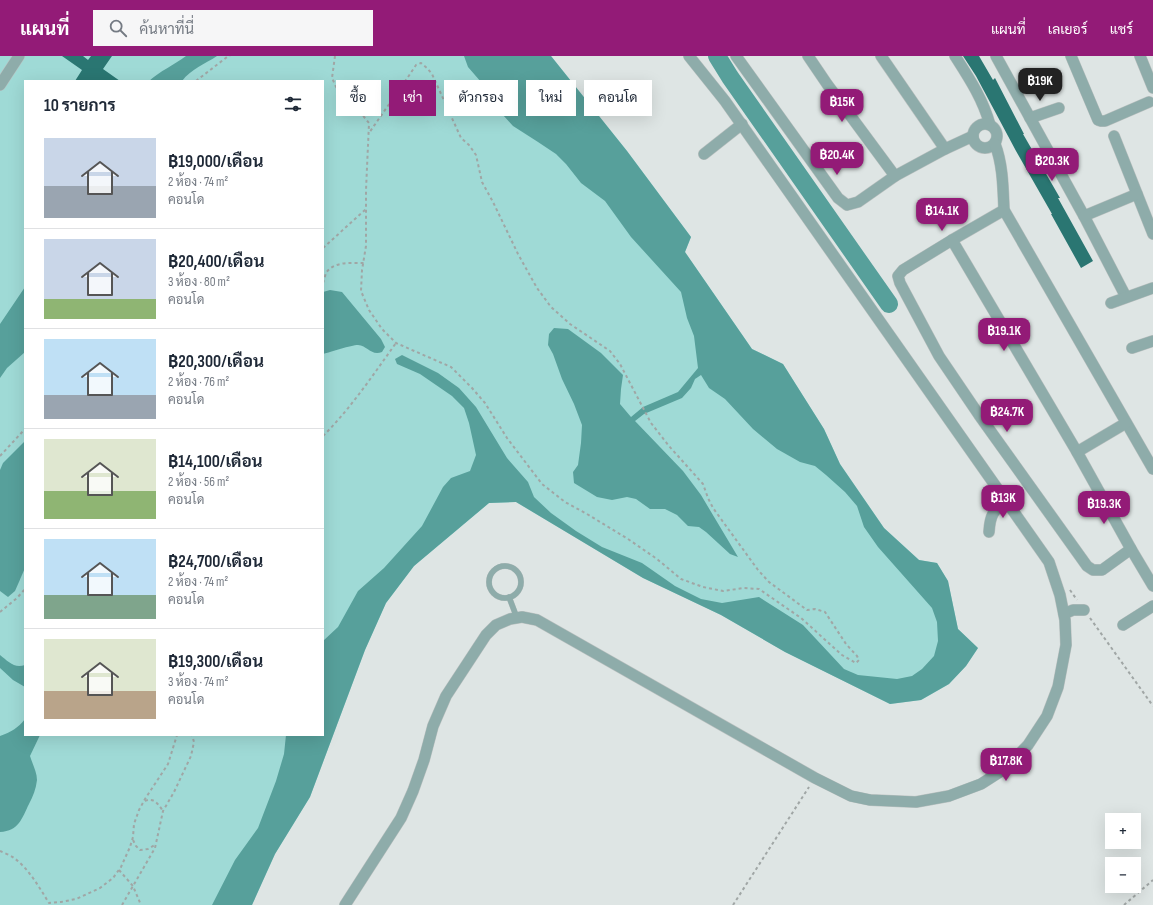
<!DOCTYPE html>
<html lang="th">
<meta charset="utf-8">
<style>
:root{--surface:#fff;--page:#f6f6f7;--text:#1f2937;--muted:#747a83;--line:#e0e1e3;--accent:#931b77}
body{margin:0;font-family:"Sofia Sans Condensed",Sarabun,sans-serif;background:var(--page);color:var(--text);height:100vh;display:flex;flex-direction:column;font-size:15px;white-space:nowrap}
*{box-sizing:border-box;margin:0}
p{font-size:13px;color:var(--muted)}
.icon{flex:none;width:22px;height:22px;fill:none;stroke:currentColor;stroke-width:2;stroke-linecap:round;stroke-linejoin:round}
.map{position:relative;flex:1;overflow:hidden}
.drawer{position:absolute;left:24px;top:24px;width:300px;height:656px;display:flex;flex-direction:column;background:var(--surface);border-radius:0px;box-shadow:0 4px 16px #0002}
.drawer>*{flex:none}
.top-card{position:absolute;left:336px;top:24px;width:380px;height:36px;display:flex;gap:8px}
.tools{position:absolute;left:1105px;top:757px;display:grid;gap:8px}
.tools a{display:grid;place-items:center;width:36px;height:36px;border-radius:0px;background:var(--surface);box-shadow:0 4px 16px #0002;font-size:20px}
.price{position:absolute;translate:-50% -34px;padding:0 9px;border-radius:8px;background:var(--accent);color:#fff;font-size:13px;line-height:26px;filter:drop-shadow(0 1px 2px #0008)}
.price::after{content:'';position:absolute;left:50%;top:24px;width:12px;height:9px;margin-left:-6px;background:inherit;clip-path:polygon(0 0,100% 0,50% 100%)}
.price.active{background:#222;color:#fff}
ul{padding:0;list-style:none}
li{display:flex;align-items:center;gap:12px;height:100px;padding:0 20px}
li+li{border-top:1px solid var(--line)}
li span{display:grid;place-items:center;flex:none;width:112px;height:80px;border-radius:0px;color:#555}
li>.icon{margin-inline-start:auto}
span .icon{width:48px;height:48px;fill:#fffc;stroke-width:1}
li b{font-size:17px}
h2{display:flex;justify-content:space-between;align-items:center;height:48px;padding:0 20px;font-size:17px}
.pill{padding:0 14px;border-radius:0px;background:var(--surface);box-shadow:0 4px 16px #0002;font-size:14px;line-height:36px}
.pill.active{background:var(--accent);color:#fff}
header{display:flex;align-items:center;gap:24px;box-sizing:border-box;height:56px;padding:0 20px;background:var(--accent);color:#fff}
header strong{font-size:19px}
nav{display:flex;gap:22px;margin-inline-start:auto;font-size:14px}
.search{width:280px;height:36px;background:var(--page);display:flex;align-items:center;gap:10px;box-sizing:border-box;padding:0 14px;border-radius:0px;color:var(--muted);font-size:15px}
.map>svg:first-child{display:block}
</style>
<header>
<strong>แผนที่</strong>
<div class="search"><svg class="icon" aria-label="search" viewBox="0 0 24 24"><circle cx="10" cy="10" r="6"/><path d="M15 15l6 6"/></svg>ค้นหาที่นี่</div>
<nav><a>แผนที่</a><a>เลเยอร์</a><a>แชร์</a></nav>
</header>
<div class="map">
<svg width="1153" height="849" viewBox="0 0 1153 849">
<rect width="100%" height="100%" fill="#dee5e4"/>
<path fill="#9fdad6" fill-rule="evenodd" d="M0 0H551L627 95 691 181 685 196 752 293 783 308 824 373 840 408 884 472 919 504 937 507 948 525 958 573 978 592 966 610 949 628 921 644 890 648 785 596 721 559 643 522 516 446 489 447 414 510 386 547 365 594 310 741 275 798 252 849H0ZM25 25H323V679H25Z"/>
<g fill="#57a09b">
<path d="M186 0H217C205 8 191 13 182 25H149C160 15 174 9 186 0Z"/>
<path d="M464 0H551L627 95 691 181 685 196 752 293 783 308 824 373 840 408 884 472 919 504 937 507 948 525 958 573 978 592 966 610 949 628 921 644 890 648 785 596 721 559 643 522 516 446 489 447 414 510 386 547 365 594 310 741 275 798 252 849H212L235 804 258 772 276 725 284 698 286 679H323V585L338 571 358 535 384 512 422 470 443 431 451 422 470 415 476 399 469 367 464 352 452 340 420 318 397 308 395 303 402 299 438 317 459 332 476 351 507 402 528 426 534 441 551 457 576 475 602 491 642 507 675 530 701 543 722 547 759 541 803 569 844 613 858 619 897 623 912 620 922 613 934 600 938 585 937 566 932 552 878 491 864 471 857 450 845 436 826 419 815 410 800 406 777 393 753 373 725 343 709 332 701 319 695 323 691 332 682 342 644 358 635 365 683 415 701 439 738 501 730 498 706 476 699 471 688 470 677 459 665 453H650L636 443 627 441 612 444 597 441 574 427 573 416 578 409 581 387 582 369 574 348 562 323 553 298 548 289 549 278 554 272 568 273 601 297 623 319 621 333 620 348 631 361 643 351 678 336 698 312 694 280 687 262 681 236 631 181 605 145 581 127 566 108 556 98 538 86 513 70 503 59 481 26 468 11Z"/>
<path d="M25 231V296L7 312 0 322V268Z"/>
<path d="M330 234 342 236 381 283 385 291 382 296C371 300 368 290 358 289 351 289 331 296 323 298V236Z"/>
<path d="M25 385V512L15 535 8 541 0 535V414L3 407Z"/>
<path d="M0 599C8 605 14 613 25 609V631L13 624 0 612Z"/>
<path d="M25 663V679H40L30 700C32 707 37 716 37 724 36 733 33 740 29 748 22 762 19 775 0 776V680C11 676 18 672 25 663Z"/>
</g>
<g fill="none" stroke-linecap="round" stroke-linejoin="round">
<path stroke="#57a09b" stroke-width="18" d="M717 0 730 21 889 248"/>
</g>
<g fill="#2a7672">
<path d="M62 0H83L88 4 91 0H112L103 13 120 25H75L82 14Z"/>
<path d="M963 0H979L993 24 995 22 1024 78H1023L1060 142H1058L1093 205 1081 212 1051 158H1052L1016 95 976 20Z"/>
</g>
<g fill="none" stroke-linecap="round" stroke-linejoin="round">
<g stroke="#bbc1c0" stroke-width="6">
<g id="lane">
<circle cx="505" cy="526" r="16"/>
<path d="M509 541 517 562"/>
</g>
</g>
<g stroke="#bbc1c0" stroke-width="12">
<g id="street">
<path d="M736 0 838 142 847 149 858 146 895 120 945 93 973 80"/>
<path d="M808 0 827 28 895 120"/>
<path d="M881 0 945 93"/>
<path d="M955 0C969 22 983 43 990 69"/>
<path d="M996 0 1084 160 1126 241"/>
<path d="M1071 0 1098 64 1101 65H1105L1149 46"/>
<path d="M1140 0 1153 32"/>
<path d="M0 29 19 0"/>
<path d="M1030 62 1059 52"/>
<circle cx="985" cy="80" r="12"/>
<path d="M1114 80 1153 178"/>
<path d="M995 88C1003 109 1003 132 1004 154L1153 413"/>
<path d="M704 98 742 68"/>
<path d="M1004 154 952 184 903 214 898 220 900 227 939 300 979 359 1087 510 1093 514H1102L1131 493"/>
<path d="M1084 160 1137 138"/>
<path d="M952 184 1077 396 1131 493 1153 530"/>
<path d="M1111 247 1153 232"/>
<path d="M1132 292 1153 285"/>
<path d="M1077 396 1126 367"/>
<path d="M989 476C990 459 993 455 1006 444"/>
<path d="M1064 558 1073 554H1084"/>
<path d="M1123 569 1153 550"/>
<path d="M345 849 401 762 413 735 424 704 433 670 446 640 486 579 496 569 510 563 522 561 537 564 815 722 851 740 870 744 916 746 949 740 981 728 1006 712 1028 689 1047 660 1058 631 1066 589 1065 564 1060 539 1049 506 725 45 689 0"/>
</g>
</g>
<g stroke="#a0a6a5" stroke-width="2" stroke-dasharray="3 3" stroke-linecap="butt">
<path d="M335 0 332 22 338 35 360 56 369 67 366 134V190L362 214 361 235 369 254 382 273 396 287 451 311 472 332 485 347 507 382 542 428 565 446 587 458 628 483 657 503 681 523 703 531 723 535 744 532 759 533 801 562 842 599 856 607 859 604 857 600 846 588 825 556 815 553 807 554 769 526 758 514 713 452 708 442 703 428 669 390 651 367 620 308 610 295 570 268 551 251 537 232 518 198 493 146 482 126 476 99 469 89 461 82 432 18 427 12 421 7 416 9 408 21 369 77"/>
<path d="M196 25 227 1 230 0"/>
<path d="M323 192 366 153"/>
<path d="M323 227C324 224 325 220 326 217 334 205 351 207 364 207"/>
<path d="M323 380C351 352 373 319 396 287"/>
<path d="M0 400 25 373"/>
<path d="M1070 534 1077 544"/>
<path d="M0 556 17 542 25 533"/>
<path d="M1090 562 1153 650"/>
<path d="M145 745C154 741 158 748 163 755"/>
<path d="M133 784 136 790 140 794 148 793 155 789"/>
<path d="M0 795C4 797 10 799 14 802 29 813 39 831 49 847L61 846 76 843 100 832 113 822 121 811 130 791 133 781 134 768 139 754 145 743 168 708 177 679"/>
<path d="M119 814 133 830 141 849"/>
<path d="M122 849 155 792 163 755 174 736 191 700 194 686 192 679"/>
<path d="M733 849 809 731"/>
<path d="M1124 849 1153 824"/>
</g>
<use href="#lane" stroke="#8eacaa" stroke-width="5.5"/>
<use href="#street" stroke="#8eacaa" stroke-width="11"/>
</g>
</svg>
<div class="tools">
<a>+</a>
<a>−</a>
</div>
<b class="price active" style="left:1040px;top:46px">฿19K</b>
<b class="price" style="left:842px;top:67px">฿15K</b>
<b class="price" style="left:837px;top:120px">฿20.4K</b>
<b class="price" style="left:1052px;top:126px">฿20.3K</b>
<b class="price" style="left:942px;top:176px">฿14.1K</b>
<b class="price" style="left:1004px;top:296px">฿19.1K</b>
<b class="price" style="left:1007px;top:377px">฿24.7K</b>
<b class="price" style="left:1003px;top:463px">฿13K</b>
<b class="price" style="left:1104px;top:469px">฿19.3K</b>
<b class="price" style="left:1006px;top:726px">฿17.8K</b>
<div class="top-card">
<a class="pill">ซื้อ</a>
<a class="pill active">เช่า</a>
<a class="pill">ตัวกรอง</a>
<a class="pill">ใหม่</a>
<a class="pill">คอนโด</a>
</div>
<section class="drawer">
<h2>10 รายการ<svg class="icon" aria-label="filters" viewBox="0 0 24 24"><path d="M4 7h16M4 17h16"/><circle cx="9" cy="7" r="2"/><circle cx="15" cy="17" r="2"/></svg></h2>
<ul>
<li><span style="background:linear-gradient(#c9d6e8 60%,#9aa5b1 0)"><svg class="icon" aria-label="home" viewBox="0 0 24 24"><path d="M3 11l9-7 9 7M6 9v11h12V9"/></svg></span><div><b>฿19,000/เดือน</b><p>2 ห้อง · 74 m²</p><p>คอนโด</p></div></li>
<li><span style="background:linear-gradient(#c9d6e8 75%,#8fb573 0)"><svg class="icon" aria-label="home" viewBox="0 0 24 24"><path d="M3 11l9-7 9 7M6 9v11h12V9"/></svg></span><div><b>฿20,400/เดือน</b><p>3 ห้อง · 80 m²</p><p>คอนโด</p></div></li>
<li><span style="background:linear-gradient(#bfe0f5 70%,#9aa5b1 0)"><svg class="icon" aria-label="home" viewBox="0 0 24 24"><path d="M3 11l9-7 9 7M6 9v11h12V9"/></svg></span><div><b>฿20,300/เดือน</b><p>2 ห้อง · 76 m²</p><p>คอนโด</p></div></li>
<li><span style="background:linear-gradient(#dfe7d0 65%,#8fb573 0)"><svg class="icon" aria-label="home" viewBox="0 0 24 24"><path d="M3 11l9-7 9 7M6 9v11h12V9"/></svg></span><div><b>฿14,100/เดือน</b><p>2 ห้อง · 56 m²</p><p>คอนโด</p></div></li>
<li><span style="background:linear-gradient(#bfe0f5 70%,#7fa58c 0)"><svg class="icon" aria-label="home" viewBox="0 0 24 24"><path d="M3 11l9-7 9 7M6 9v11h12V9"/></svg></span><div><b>฿24,700/เดือน</b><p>2 ห้อง · 74 m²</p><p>คอนโด</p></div></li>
<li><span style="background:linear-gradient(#dfe7d0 65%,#b9a48a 0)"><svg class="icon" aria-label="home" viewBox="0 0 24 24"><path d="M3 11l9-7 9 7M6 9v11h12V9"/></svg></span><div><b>฿19,300/เดือน</b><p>3 ห้อง · 74 m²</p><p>คอนโด</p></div></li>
</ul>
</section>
</div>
